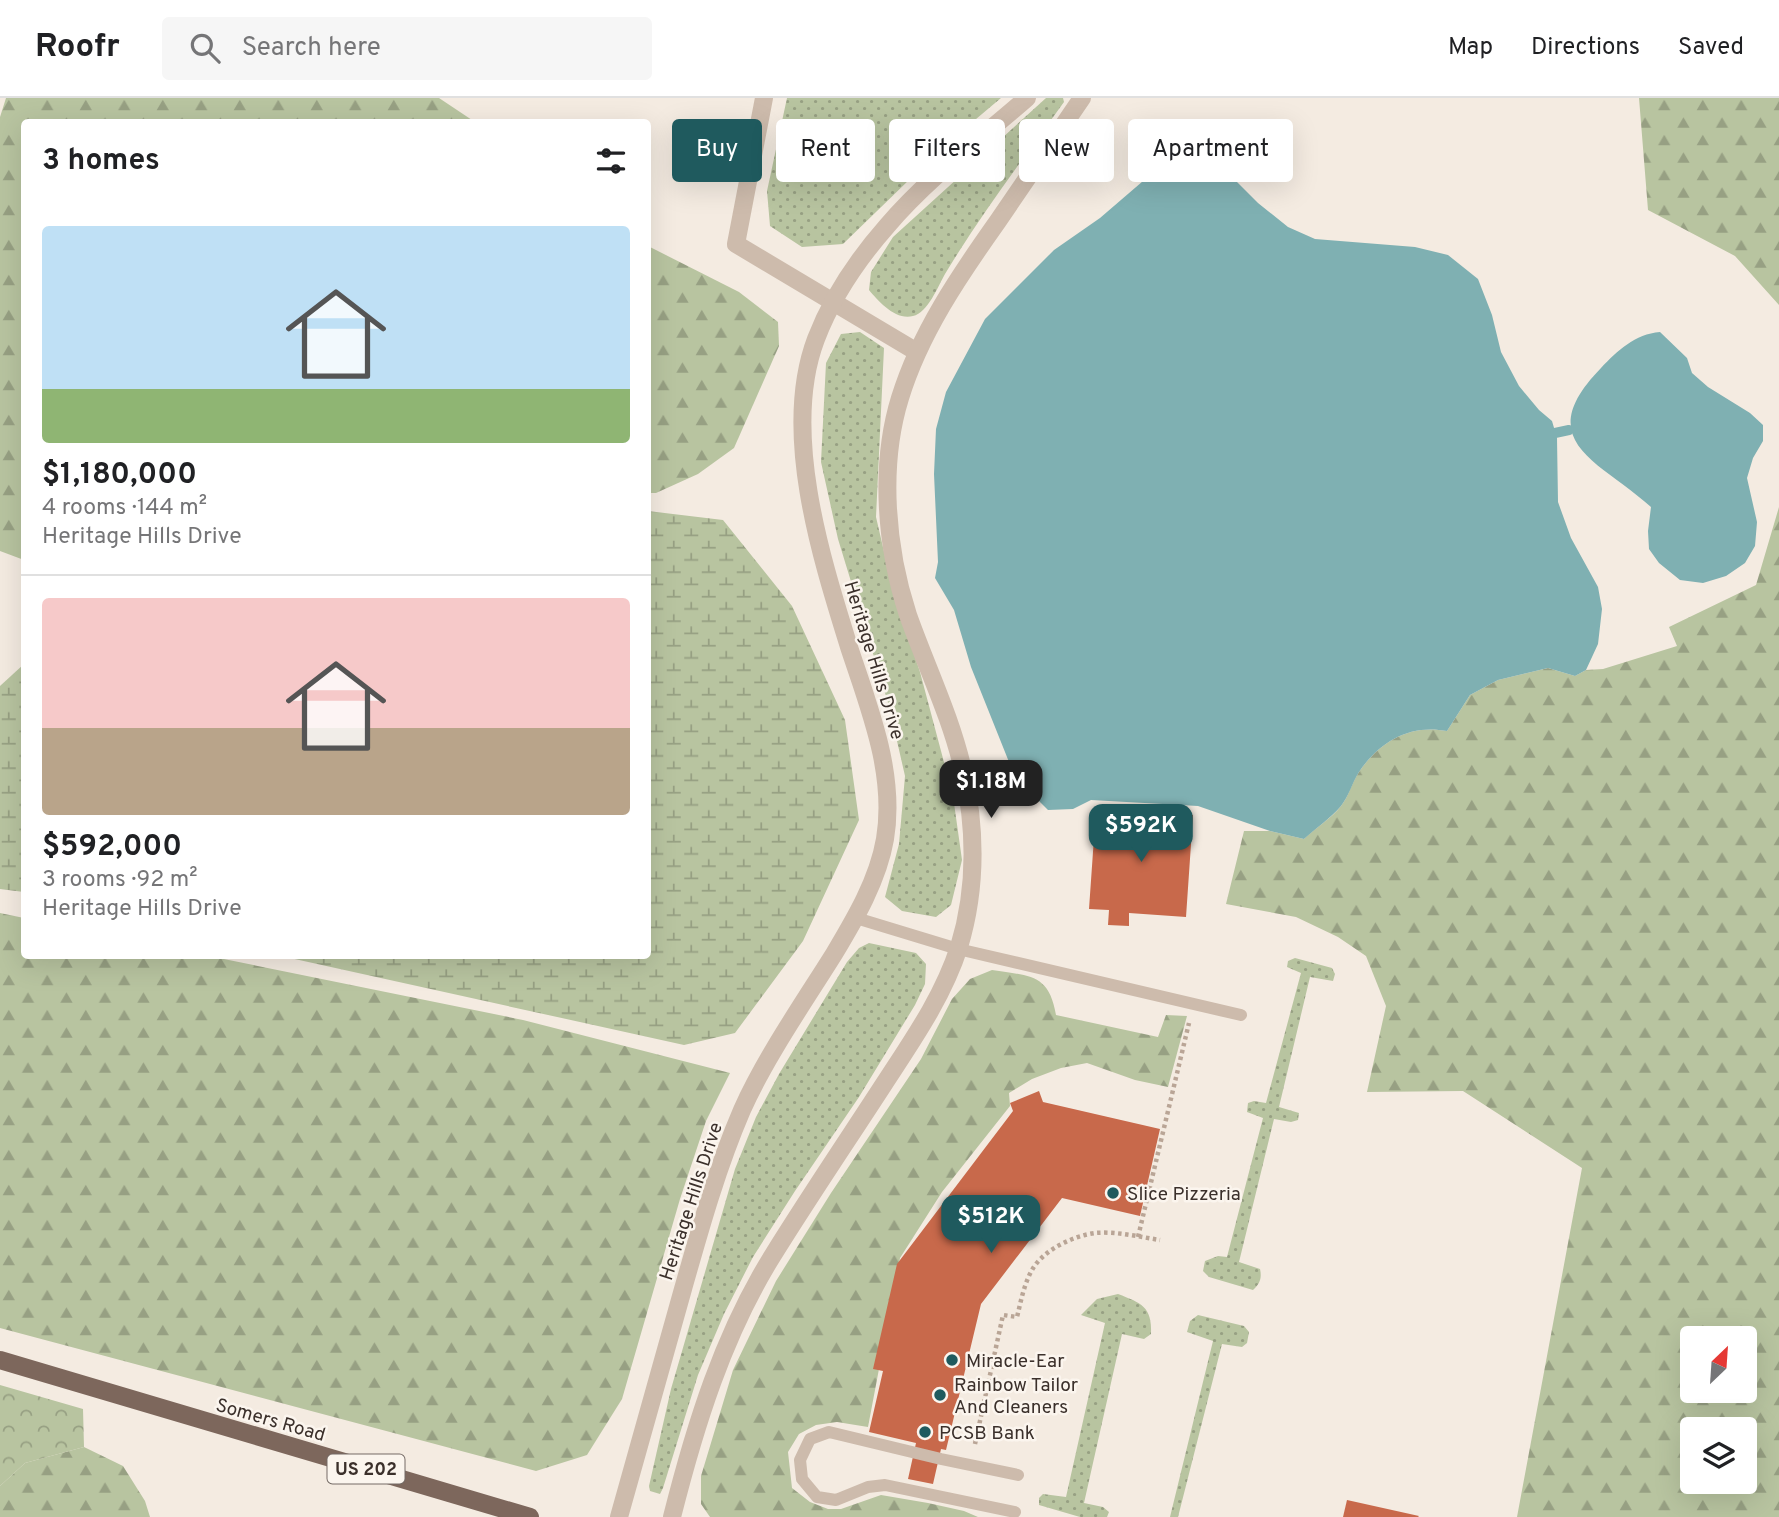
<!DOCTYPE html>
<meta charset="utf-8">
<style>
:root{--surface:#fff;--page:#f6f6f6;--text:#202124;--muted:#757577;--line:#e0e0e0;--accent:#1f5a5e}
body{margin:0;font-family:Overpass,sans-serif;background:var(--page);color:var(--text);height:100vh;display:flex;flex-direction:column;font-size:26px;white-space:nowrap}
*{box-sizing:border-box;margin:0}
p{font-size:23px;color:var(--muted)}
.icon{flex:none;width:38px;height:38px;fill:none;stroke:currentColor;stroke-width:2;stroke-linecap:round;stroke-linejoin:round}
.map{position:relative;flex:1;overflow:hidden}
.sheet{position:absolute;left:21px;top:21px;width:630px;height:840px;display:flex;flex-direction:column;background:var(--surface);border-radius:7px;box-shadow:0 7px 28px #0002}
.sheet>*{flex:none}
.top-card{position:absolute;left:672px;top:21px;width:665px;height:63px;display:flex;gap:14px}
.needle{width:46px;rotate:25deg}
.fabs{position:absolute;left:1680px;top:1228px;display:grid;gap:14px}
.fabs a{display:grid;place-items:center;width:77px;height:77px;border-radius:7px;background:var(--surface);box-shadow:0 7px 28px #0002;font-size:35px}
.price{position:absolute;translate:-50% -60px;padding:0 16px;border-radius:14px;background:var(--accent);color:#fff;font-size:23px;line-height:46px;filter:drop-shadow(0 2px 4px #0008)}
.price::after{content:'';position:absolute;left:50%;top:42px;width:21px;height:16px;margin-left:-10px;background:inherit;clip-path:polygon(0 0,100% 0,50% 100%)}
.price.on{background:#222;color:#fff}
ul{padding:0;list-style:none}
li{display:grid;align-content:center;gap:14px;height:371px;padding:0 21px}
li+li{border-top:2px solid var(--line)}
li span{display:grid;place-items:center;height:217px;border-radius:7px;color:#555}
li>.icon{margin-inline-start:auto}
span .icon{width:126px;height:126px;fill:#fffc;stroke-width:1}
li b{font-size:30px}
h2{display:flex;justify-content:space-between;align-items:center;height:84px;padding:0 21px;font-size:30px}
.pill{padding:0 24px;border-radius:7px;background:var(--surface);box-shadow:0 7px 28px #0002;font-size:24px;line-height:63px}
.pill.on{background:var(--accent);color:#fff}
header{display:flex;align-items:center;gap:42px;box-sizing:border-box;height:98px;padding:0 35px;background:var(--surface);border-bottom:2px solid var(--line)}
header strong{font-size:33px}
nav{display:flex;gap:38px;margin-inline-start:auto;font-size:24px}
.search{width:490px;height:63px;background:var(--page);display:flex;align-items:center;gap:18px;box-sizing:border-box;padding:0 24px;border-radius:7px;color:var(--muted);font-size:26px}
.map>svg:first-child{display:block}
</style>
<header>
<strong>Roofr</strong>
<div class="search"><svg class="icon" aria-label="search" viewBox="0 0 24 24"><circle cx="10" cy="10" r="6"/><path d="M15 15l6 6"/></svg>Search here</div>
<nav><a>Map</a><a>Directions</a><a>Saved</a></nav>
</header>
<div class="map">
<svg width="1779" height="1419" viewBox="0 0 1779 1419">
<defs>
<pattern id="grass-dots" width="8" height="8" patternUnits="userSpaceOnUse" patternTransform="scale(1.75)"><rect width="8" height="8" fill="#b8c4a0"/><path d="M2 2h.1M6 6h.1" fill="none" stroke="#97a083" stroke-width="1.8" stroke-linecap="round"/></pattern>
<pattern id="forest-firs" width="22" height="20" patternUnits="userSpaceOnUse" patternTransform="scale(1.75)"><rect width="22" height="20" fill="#b8c4a0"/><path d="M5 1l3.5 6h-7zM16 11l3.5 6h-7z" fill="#97a083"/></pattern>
<pattern id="wetland-marsh" width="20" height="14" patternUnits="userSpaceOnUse" patternTransform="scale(1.75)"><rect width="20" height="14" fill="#b8c4a0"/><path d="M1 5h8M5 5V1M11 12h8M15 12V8" fill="none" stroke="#97a083"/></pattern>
<pattern id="park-crowns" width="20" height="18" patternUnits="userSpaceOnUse" patternTransform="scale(1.75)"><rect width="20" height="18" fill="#b8c4a0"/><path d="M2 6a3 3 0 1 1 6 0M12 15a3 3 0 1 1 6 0" fill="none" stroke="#97a083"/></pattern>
</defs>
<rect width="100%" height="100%" fill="#f4ebe1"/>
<g fill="url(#grass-dots)">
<path d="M787 0H1001L944 48 843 146 802 149 770 128 767 93Z"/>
<path d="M1046 0H1063L1064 4C1024 60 981 116 945 176 938 188 928 215 913 218 896 223 878 203 869 192L871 174 893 139Z"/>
<path d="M860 234 884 250 876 419 892 488 920 574 953 698 962 762 951 807 936 819 902 813 885 799 899 746 905 678 889 608 838 441 821 364 826 265 841 236Z"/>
<path d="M869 845 916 855 926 866 925 886 915 907 859 999 795 1093 753 1159 724 1216 698 1277 663 1390 660 1396 650 1393 649 1388 671 1291 735 1071 756 1019 779 976 847 864 859 850Z"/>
<path d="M1295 860 1332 870 1335 876 1333 883 1310 879 1279 1009 1299 1015 1298 1022 1291 1024 1274 1021 1239 1164 1260 1171C1262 1180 1260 1186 1253 1192L1209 1179 1203 1173 1205 1163 1218 1158 1227 1159 1263 1020 1247 1014 1248 1005 1254 1003 1266 1005 1301 875 1287 869 1288 863Z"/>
<path d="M1118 1196C1141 1205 1152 1208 1151 1236L1144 1241 1122 1236 1084 1405 1103 1409 1109 1414 1107 1419H1080L1039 1407V1400L1043 1396 1066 1399 1105 1225 1081 1217 1097 1201Z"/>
<path d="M1198 1217 1244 1228 1249 1234 1247 1245 1242 1249 1222 1246 1178 1419H1170L1213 1243 1187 1234 1190 1223Z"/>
</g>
<g fill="url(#forest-firs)" fill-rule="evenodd">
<path d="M6 0H439L475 24H24V462L0 453V19Z"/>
<path d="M1639 0H1779V207L1735 158 1648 112Z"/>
<path d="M648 148 739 194 778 224 779 248 734 350 698 376 656 395H648Z"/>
<path d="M1779 409V1419H1517L1582 1070 1463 993 1367 994 1386 908 1366 858 1338 839 1296 819 1226 806 1244 733H1270L1304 741C1315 730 1332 720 1341 708 1349 698 1352 684 1359 674 1380 643 1410 626 1447 633L1470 597 1498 582 1548 570 1575 578 1586 572 1603 571 1677 548 1669 529 1756 487ZM1692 1241H1745V1293H1692ZM1692 1332H1745V1384H1692Z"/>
<path d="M0 815 24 820V858H209L523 922 730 975 706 1023 680 1101 622 1301 587 1357 536 1373 0 1230Z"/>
<path d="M992 872C1029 878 1049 875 1056 917L1158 939 1166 917 1187 918 1168 989 1135 982 1087 965 1061 970 1032 981 1009 995 1010 1008 942 1094 900 1160 868 1329 837 1324 816 1327 799 1336 788 1354 792 1390 810 1404 828 1411H841L881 1397 928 1405 964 1413 978 1419H710L701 1406V1378L733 1272 776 1183 831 1095 921 961 952 901 970 881Z"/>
<path d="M84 1349 123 1368 145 1403 150 1419H0V1388L25 1365Z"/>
</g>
<g fill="url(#wetland-marsh)">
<path d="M648 413 723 422 792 508 845 622 859 722 803 843 735 935 684 947 281 858H648Z"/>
<path d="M24 566V794L0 791V588Z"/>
</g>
<path fill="url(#park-crowns)" d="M0 1287 83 1311 84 1349 25 1365 0 1388Z"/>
<g fill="#7fb0b2">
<path d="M1184 58 1231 78 1258 105 1288 129 1315 141 1415 149 1448 157 1478 181 1492 217 1501 254 1519 288 1539 312 1552 323 1557 340 1558 404 1571 440 1598 489 1602 511 1598 546 1586 572 1575 578 1548 570 1498 582 1470 597 1447 633C1410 626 1380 643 1359 674 1352 685 1349 698 1341 708 1331 720 1315 731 1304 741L1270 733 1198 708 1091 702 1073 711 1048 712 1015 679 971 569 954 512 935 480 938 464 934 376 936 331 946 294 985 221 1054 152 1100 120 1164 65Z"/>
<path d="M1660 234 1687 260 1692 275 1708 289 1750 315 1763 327V343L1753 360 1747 380 1757 424 1755 448 1745 465 1726 478 1703 485 1680 482 1659 465 1649 451 1648 433 1651 409C1601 363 1529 344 1601 270 1617 253 1635 236 1660 234Z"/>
</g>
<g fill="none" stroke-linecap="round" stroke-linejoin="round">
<path stroke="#7fb0b2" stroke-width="10" d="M1555 335 1569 332"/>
</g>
<g fill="#c8694b">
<path d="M1096 711 1193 717 1186 819 1129 815V828L1108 827 1109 812 1089 811Z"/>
<path d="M1039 993 1043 1004 1160 1031 1140 1118 1062 1100 981 1206 946 1352 941 1351 933 1386 908 1381 916 1345 869 1334 883 1273 873 1271 897 1166 1013 1013 1010 1005Z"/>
<path d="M1347 1402 1419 1418 1418 1419H1343Z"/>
</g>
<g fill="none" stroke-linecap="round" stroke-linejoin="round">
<g stroke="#b9a596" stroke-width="4.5" stroke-dasharray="3.5 3.5" stroke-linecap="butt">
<path d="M1138 1139 1189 925"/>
<path d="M975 1346 1003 1217 1017 1219C1021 1203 1024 1186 1032 1172 1043 1152 1073 1138 1095 1135 1116 1133 1140 1139 1160 1142"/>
</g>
<g stroke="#cdbbac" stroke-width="12">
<path d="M856 820 958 851 1241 917"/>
<path d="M1015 1414 885 1387 868 1389 836 1402 817 1399 802 1381 800 1362 810 1341 829 1334 941 1361 1018 1377"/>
</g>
<g stroke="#cdbbac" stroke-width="18">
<path d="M764 0 736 146 917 254"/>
<path d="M619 1419C641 1343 662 1267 683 1191 700 1131 717 1070 742 1012 765 960 804 904 834 856 855 821 878 782 885 741 896 675 869 610 849 549 821 459 781 333 816 241 832 199 858 161 887 128 928 80 980 41 1027 0"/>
<path d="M672 1419C695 1328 723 1237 773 1157 809 1099 847 1043 884 986 912 943 943 899 959 849 977 790 976 731 963 672 951 619 926 568 908 517 886 450 879 368 900 300 920 235 959 178 998 123 1026 82 1054 41 1082 0"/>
</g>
<path stroke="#7d675c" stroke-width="18" d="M0 1262 530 1419"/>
</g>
<g fill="#1f5a5e" stroke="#fbf5ee" stroke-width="2.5">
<circle cx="1113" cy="1095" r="7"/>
<circle cx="952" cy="1262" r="7"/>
<circle cx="940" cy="1297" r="7"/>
<circle cx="925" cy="1334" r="7"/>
</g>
<g text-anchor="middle" stroke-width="5" stroke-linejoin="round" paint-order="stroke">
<rect fill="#fbf5ee" stroke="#756b66" stroke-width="2" x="327.5" y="1356.5" width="77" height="29" rx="5"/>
<g font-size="18" font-weight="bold" fill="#3b302b">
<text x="366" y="1377">US 202</text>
</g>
<g font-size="19" fill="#3b302b" stroke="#fbf5ee">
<text transform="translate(875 562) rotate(73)" y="7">Heritage Hills Drive</text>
<text transform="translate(690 1103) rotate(-72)" y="7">Heritage Hills Drive</text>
<text transform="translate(271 1321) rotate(16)" y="7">Somers Road</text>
</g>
<g font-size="19" fill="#3b302b" stroke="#fbf5ee" text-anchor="start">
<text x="1127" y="1102">Slice Pizzeria</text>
<text x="966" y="1269">Miracle-Ear</text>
<text x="954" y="1293">Rainbow Tailor<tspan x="954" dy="22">And Cleaners</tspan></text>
<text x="939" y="1341">PCSB Bank</text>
</g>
</g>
</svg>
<div class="fabs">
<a><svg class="needle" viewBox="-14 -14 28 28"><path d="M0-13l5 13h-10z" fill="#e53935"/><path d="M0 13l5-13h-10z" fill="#757577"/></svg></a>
<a><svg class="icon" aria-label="layers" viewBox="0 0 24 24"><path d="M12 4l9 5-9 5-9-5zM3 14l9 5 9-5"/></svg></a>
</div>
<b class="price on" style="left:991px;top:722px">$1.18M</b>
<b class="price" style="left:1141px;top:766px">$592K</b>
<b class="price" style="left:991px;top:1157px">$512K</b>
<div class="top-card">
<a class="pill on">Buy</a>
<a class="pill">Rent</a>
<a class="pill">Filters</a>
<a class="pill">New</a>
<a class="pill">Apartment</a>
</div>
<section class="sheet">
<h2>3 homes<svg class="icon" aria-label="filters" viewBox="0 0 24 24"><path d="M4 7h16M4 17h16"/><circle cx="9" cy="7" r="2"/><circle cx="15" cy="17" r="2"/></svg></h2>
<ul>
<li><span style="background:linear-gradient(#bfe0f5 75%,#8fb573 0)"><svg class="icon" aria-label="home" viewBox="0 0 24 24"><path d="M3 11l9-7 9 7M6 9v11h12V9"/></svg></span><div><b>$1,180,000</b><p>4 rooms · 144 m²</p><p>Heritage Hills Drive</p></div></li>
<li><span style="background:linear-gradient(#f6c9c9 60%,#b9a48a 0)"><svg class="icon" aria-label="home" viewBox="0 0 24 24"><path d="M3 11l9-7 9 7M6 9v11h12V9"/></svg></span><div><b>$592,000</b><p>3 rooms · 92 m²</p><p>Heritage Hills Drive</p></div></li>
</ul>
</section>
</div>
